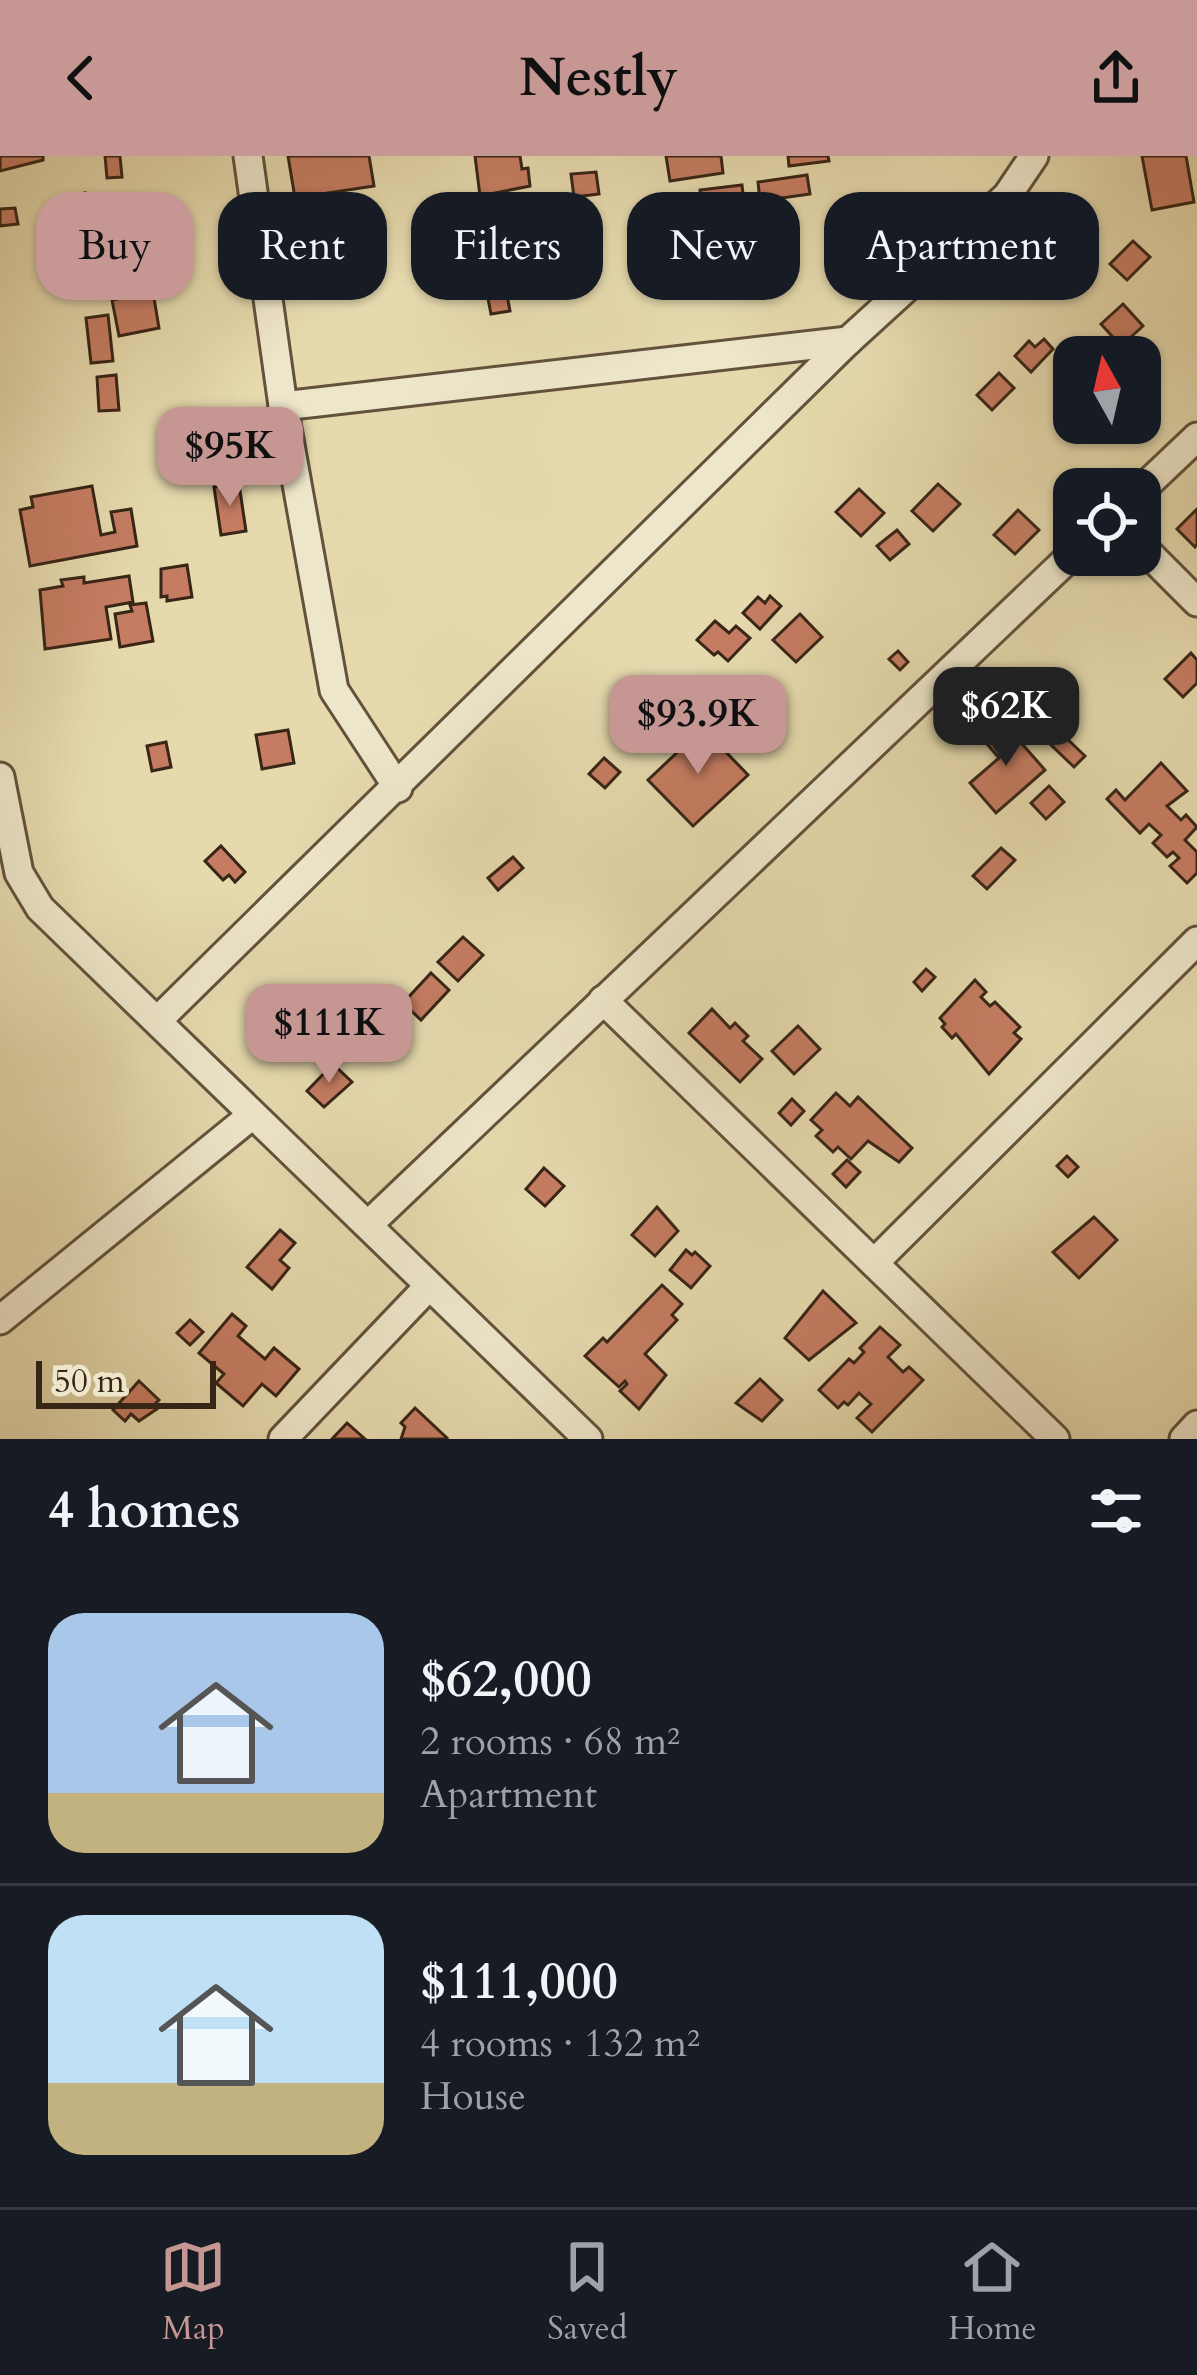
<!DOCTYPE html>
<meta charset="utf-8">
<style>
:root{--surface:#171b24;--page:#20242c;--text:#f1f3f6;--muted:#9ea1a6;--line:#363941;--accent:#c59692}
body{margin:0;font-family:Cardo,serif;background:var(--page);color:var(--text);height:100vh;display:flex;flex-direction:column;font-size:45px;white-space:nowrap}
*{box-sizing:border-box;margin:0}
p{font-size:39px;color:var(--muted)}
.icon{flex:none;width:66px;height:66px;fill:none;stroke:currentColor;stroke-width:2;stroke-linecap:round;stroke-linejoin:round}
.map{position:relative;height:1283px;overflow:hidden}
.sheet{display:flex;flex-direction:column;background:var(--surface);flex:1}
.sheet>*{flex:none}
.banner{position:absolute;left:36px;top:36px;width:1125px;height:108px;display:flex;gap:24px}
.needle{width:78px;rotate:352deg}
.buttons{position:absolute;left:1053px;top:180px;display:grid;gap:24px}
.buttons a{display:grid;place-items:center;width:108px;height:108px;border-radius:24px;background:var(--surface);box-shadow:0 3px 9px #0004;font-size:60px}
.scale{position:absolute;left:36px;bottom:30px;width:180px;box-sizing:border-box;padding-left:12px;border:6px solid #372516;border-top:0;font-size:33px;line-height:42px;white-space:nowrap;color:#372516;-webkit-text-stroke:9px #eee6ca;paint-order:stroke}
.price{position:absolute;translate:-50% -102px;padding:0 27px;border-radius:24px;background:var(--accent);color:#111;font-size:39px;line-height:78px;filter:drop-shadow(0 3px 6px #0008)}
.price::after{content:'';position:absolute;left:50%;top:72px;width:36px;height:27px;margin-left:-18px;background:inherit;clip-path:polygon(0 0,100% 0,50% 100%)}
.price.selected{background:#222;color:#fff}
ul{padding:0;list-style:none}
li{display:flex;align-items:center;gap:36px;height:300px;padding:0 48px}
li+li{border-top:3px solid var(--line)}
li span{display:grid;place-items:center;flex:none;width:336px;height:240px;border-radius:36px;color:#555}
li>.icon{margin-inline-start:auto}
span .icon{width:144px;height:144px;fill:#fffc;stroke-width:1}
li b{font-size:51px}
h2{display:flex;justify-content:space-between;align-items:center;height:144px;padding:0 48px;font-size:51px}
.pill{padding:0 42px;border-radius:36px;background:var(--surface);box-shadow:0 3px 9px #0004;font-size:42px;line-height:108px}
.pill.selected{background:var(--accent);color:#111}
header{display:flex;justify-content:space-between;align-items:center;height:156px;padding:0 48px;background:var(--accent);color:#111;font-size:54px;font-weight:800}
.dock{display:flex;justify-content:space-around;align-items:center;height:168px;border-top:3px solid var(--line);background:var(--surface);font-size:33px;color:var(--muted)}
.dock a{display:grid;justify-items:center;gap:6px}
.dock .selected{color:var(--accent)}
.map>svg:first-child{display:block}
</style>
<header><svg class="icon" aria-label="back" viewBox="0 0 24 24"><path d="M15 5l-7 7 7 7"/></svg>Nestly<svg class="icon" aria-label="share" viewBox="0 0 24 24"><path d="M12 15V3M7 8l5-5 5 5M5 13v7h14v-7"/></svg></header>
<div class="map">
<svg width="1197" height="1283" viewBox="0 0 1197 1283">
<rect width="100%" height="100%" fill="#e5d9ad"/>
<filter id="stains"><feTurbulence type="fractalNoise" baseFrequency=".00167" numOctaves="4"/><feColorMatrix values="0 0 0 0 .2 0 0 0 0 .09 0 0 0 0 .02 0 0 0 .5 -.17"/></filter>
<radialGradient id="worn" r=".72"><stop offset=".6" stop-color="#630" stop-opacity="0"/><stop offset="1" stop-color="#630" stop-opacity=".3"/></radialGradient>
<g fill="#c57c62" stroke="#372516" stroke-width="3">
<path d="M0 0H43V4L0 15Z"/>
<path d="M105 0H120L122 21 107 22Z"/>
<path d="M288 0H369L374 30 295 42Z"/>
<path d="M475 0H520L522 13 528 12 530 30 480 40Z"/>
<path d="M666 0H721L723 17 670 25Z"/>
<path d="M788 0H828L829 5 789 10Z"/>
<path d="M1142 0H1186L1194 46 1152 54Z"/>
<path d="M596 16 599 38 574 41 571 18Z"/>
<path d="M807 19 810 38 760 45 758 26Z"/>
<path d="M742 29 744 47 702 53 700 34Z"/>
<path d="M85 37 92 82 73 84 70 67 59 68 55 45Z"/>
<path d="M118 39 128 111 110 113 100 42Z"/>
<path d="M15 52 18 68 0 70V53Z"/>
<path d="M880 55 885 89 860 92 855 58Z"/>
<path d="M1133 85 1150 101 1127 124 1110 108Z"/>
<path d="M498 92 510 155 491 158 479 96Z"/>
<path d="M153 136 159 172 119 180 112 144Z"/>
<path d="M1123 148 1143 170 1121 190 1101 168Z"/>
<path d="M108 159 113 205 91 207 86 162Z"/>
<path d="M1044 183 1053 193 1031 216 1015 200 1029 185 1035 191Z"/>
<path d="M999 217 1014 232 992 254 977 239Z"/>
<path d="M116 219 119 254 99 255 97 221Z"/>
<path d="M239 328 246 375 221 379 214 331Z"/>
<path d="M938 328 960 348 933 375 912 355Z"/>
<path d="M92 330 101 379 115 376 111 356 131 353 137 390 30 410 20 354 33 351 31 341Z"/>
<path d="M859 333 884 357 861 380 836 356Z"/>
<path d="M1197 353V388L1195 391 1177 373Z"/>
<path d="M1018 354 1039 374 1015 398 994 379Z"/>
<path d="M897 374 909 388 890 404 877 390Z"/>
<path d="M187 409 192 441 167 445V440L161 441V413Z"/>
<path d="M129 420 133 446 106 451 111 483 45 493 40 434 63 430 61 424 84 421V427Z"/>
<path d="M770 440 781 450 760 473 743 457 758 441 765 447Z"/>
<path d="M146 447 153 485 120 491 115 458 132 455 130 449Z"/>
<path d="M800 458 822 481 796 506 773 484Z"/>
<path d="M715 465 729 477 736 470 750 482 728 505 718 496 714 499 697 484Z"/>
<path d="M898 495 908 506 900 514 889 503Z"/>
<path d="M1191 497 1197 504V527L1183 541 1165 523Z"/>
<path d="M671 536 684 549 670 565 656 553Z"/>
<path d="M1002 565 1045 614 996 657 970 627 999 602 982 582Z"/>
<path d="M703 572 748 619 693 670 648 624Z"/>
<path d="M288 574 294 607 262 613 256 579Z"/>
<path d="M1061 577 1085 600 1074 611 1050 588Z"/>
<path d="M166 586 171 611 152 615 147 590Z"/>
<path d="M604 602 620 616 605 632 589 618Z"/>
<path d="M1161 607 1187 635 1167 650 1181 664 1186 659 1197 671 1185 684 1197 696V717L1187 727 1170 710 1179 702 1173 696 1167 701 1153 687 1161 679 1149 668 1140 677 1107 643 1116 634 1125 644Z"/>
<path d="M1049 630 1064 646 1046 663 1031 647Z"/>
<path d="M221 690 245 716 235 726 229 719 223 724 205 705Z"/>
<path d="M1001 692 1015 704 987 733 973 720Z"/>
<path d="M513 701 523 712 498 734 488 722Z"/>
<path d="M463 781 483 799 458 825 438 806Z"/>
<path d="M926 813 935 821 922 835 914 826Z"/>
<path d="M431 817 449 834 421 864 403 847Z"/>
<path d="M975 824 986 836 981 841 990 850 995 846 1020 871 1014 877 1021 883 989 918 956 878 952 882 942 871 945 868 940 862Z"/>
<path d="M712 853 730 872 735 867 748 880 743 885 762 903 740 926 689 877Z"/>
<path d="M798 870 820 893 794 918 772 895Z"/>
<path d="M333 908 352 926 324 951 307 935Z"/>
<path d="M836 937 850 950 858 941 912 992 899 1006 868 985 851 1003 838 991 833 996 816 980 822 974 811 964Z"/>
<path d="M792 943 804 955 791 969 779 957Z"/>
<path d="M1067 1000 1078 1011 1068 1021 1057 1010Z"/>
<path d="M847 1004 860 1016 846 1031 833 1018Z"/>
<path d="M544 1012 564 1030 545 1050 526 1033Z"/>
<path d="M657 1051 678 1075 655 1100 632 1079Z"/>
<path d="M1094 1061 1117 1084 1079 1122 1053 1096Z"/>
<path d="M280 1074 295 1087 280 1104 289 1112 272 1133 247 1111Z"/>
<path d="M686 1094 692 1099 695 1096 710 1110 691 1132 670 1114Z"/>
<path d="M662 1129 682 1148 672 1159 677 1164 645 1198 666 1219 639 1253 620 1235 627 1228 625 1225 619 1231 585 1200 603 1182 607 1186Z"/>
<path d="M823 1135 856 1167 809 1204 785 1182Z"/>
<path d="M232 1158 246 1170 238 1180 265 1203 274 1192 299 1213 276 1240 262 1228 243 1250 216 1227 224 1218 199 1197Z"/>
<path d="M190 1164 203 1176 190 1189 177 1177Z"/>
<path d="M880 1171 900 1189 888 1201 903 1216 909 1211 923 1224 872 1276 857 1262 871 1248 859 1237 848 1249 844 1246 838 1252 819 1234 849 1203 854 1207 864 1196 860 1192Z"/>
<path d="M760 1223 782 1244 762 1265 736 1247Z"/>
<path d="M139 1225 159 1244 154 1249 157 1253 139 1265 131 1258 125 1265 113 1254Z"/>
<path d="M415 1252 447 1282 446 1283H401L405 1271 401 1267Z"/>
<path d="M347 1267 365 1283H332Z"/>
</g>
<g fill="none" stroke-linecap="round" stroke-linejoin="round">
<g stroke="#62523c" stroke-width="33">
<g id="street">
<path d="M248 0 283 250 334 534 398 632"/>
<path d="M283 250 848 185"/>
<path d="M1140 335 1197 281"/>
<path d="M1140 389 1197 446"/>
<path d="M0 621 19 717 40 752 588 1283"/>
<path d="M603 844 1055 1283"/>
<path d="M159 863 848 185 1007 40 1034 0"/>
<path d="M368 1069 1074 397"/>
<path d="M874 1107 1197 785"/>
<path d="M0 1164 251 960"/>
<path d="M283 1283 429 1130"/>
<path d="M1184 1283 1197 1269"/>
</g>
</g>
<use href="#street" stroke="#eee6ca" stroke-width="27"/>
</g>
<rect width="100%" height="100%" filter="url(#stains)"/>
<rect width="100%" height="100%" fill="url(#worn)"/>
</svg>
<div class="buttons">
<a><svg class="needle" viewBox="-14 -14 28 28"><path d="M0-13l5 13h-10z" fill="#e53935"/><path d="M0 13l5-13h-10z" fill="#9ea1a6"/></svg></a>
<a><svg class="icon" aria-label="locate" viewBox="0 0 24 24"><circle cx="12" cy="12" r="6"/><path d="M12 2v4M12 18v4M2 12h4M18 12h4"/></svg></a>
</div>
<div class="scale">50 m</div>
<b class="price" style="left:230px;top:353px">$95K</b>
<b class="price selected" style="left:1006px;top:613px">$62K</b>
<b class="price" style="left:698px;top:621px">$93.9K</b>
<b class="price" style="left:329px;top:930px">$111K</b>
<div class="banner">
<a class="pill selected">Buy</a>
<a class="pill">Rent</a>
<a class="pill">Filters</a>
<a class="pill">New</a>
<a class="pill">Apartment</a>
</div>
</div>
<section class="sheet">
<h2>4 homes<svg class="icon" aria-label="filters" viewBox="0 0 24 24"><path d="M4 7h16M4 17h16"/><circle cx="9" cy="7" r="2"/><circle cx="15" cy="17" r="2"/></svg></h2>
<ul>
<li><span style="background:linear-gradient(#a9c7e8 75%,#c2b280 0)"><svg class="icon" aria-label="home" viewBox="0 0 24 24"><path d="M3 11l9-7 9 7M6 9v11h12V9"/></svg></span><div><b>$62,000</b><p>2 rooms · 68 m²</p><p>Apartment</p></div></li>
<li><span style="background:linear-gradient(#bfe0f5 70%,#c2b280 0)"><svg class="icon" aria-label="home" viewBox="0 0 24 24"><path d="M3 11l9-7 9 7M6 9v11h12V9"/></svg></span><div><b>$111,000</b><p>4 rooms · 132 m²</p><p>House</p></div></li>
</ul>
</section>
<nav class="dock">
<a class="selected"><svg class="icon" aria-label="map" viewBox="0 0 24 24"><path d="M3 6l6-2 6 2 6-2v14l-6 2-6-2-6 2zM9 4v14M15 6v14"/></svg>Map</a>
<a><svg class="icon" aria-label="saved" viewBox="0 0 24 24"><path d="M7 4h10v16l-5-4-5 4z"/></svg>Saved</a>
<a><svg class="icon" aria-label="home" viewBox="0 0 24 24"><path d="M3 11l9-7 9 7M6 9v11h12V9"/></svg>Home</a>
</nav>
